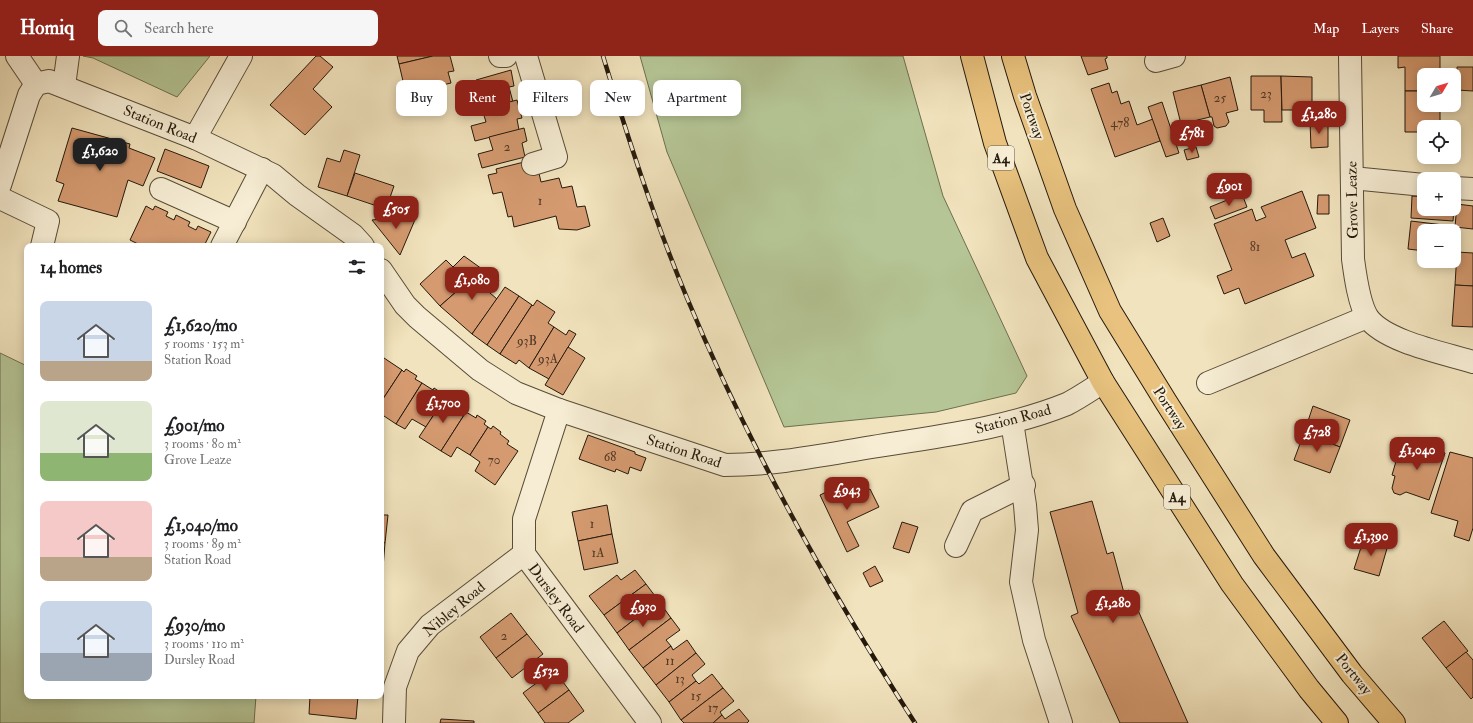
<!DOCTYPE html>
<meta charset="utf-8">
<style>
:root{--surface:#fff;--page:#f6f6f6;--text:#202124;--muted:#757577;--accent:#8f2418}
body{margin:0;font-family:"IM FELL Double Pica",serif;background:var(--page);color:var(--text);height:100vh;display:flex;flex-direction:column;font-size:15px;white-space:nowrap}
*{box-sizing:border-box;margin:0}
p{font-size:13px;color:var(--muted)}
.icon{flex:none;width:22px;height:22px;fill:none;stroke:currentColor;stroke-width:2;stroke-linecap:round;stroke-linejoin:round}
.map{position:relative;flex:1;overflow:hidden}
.details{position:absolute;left:24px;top:187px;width:360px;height:456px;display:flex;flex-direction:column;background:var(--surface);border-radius:8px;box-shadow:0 2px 10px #0003}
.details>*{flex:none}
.banner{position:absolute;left:396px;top:24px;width:380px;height:36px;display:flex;gap:8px}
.needle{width:26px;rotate:52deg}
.tools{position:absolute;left:1417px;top:12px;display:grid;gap:8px}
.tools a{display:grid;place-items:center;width:44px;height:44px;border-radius:8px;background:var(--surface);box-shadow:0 2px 10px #0003;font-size:20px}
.price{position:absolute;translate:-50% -34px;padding:0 9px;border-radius:8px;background:var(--accent);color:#fff;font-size:13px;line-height:26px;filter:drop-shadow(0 1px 2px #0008)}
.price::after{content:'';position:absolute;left:50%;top:24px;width:12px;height:9px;margin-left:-6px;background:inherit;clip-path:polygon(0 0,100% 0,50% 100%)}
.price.current{background:#222;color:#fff}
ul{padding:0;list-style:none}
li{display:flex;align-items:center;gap:12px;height:100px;padding:0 16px}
li span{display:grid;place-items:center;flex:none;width:112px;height:80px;border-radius:8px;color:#555}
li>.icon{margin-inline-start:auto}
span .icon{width:48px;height:48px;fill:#fffc;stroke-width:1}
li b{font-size:17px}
h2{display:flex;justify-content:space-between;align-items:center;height:48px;padding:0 16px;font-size:17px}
.pill{padding:0 14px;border-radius:8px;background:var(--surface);box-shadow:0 2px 10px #0003;font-size:14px;line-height:36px}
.pill.current{background:var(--accent);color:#fff}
header{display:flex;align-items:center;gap:24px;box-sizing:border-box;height:56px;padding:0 20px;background:var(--accent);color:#fff}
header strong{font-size:19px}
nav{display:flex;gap:22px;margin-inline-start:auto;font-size:14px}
.search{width:280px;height:36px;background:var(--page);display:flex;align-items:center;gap:10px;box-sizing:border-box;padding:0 14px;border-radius:8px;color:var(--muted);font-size:15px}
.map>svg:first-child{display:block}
</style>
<header>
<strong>Homiq</strong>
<div class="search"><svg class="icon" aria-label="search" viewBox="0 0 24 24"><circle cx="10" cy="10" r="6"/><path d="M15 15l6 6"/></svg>Search here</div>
<nav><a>Map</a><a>Layers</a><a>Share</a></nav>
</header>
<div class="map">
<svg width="1473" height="667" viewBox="0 0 1473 667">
<rect width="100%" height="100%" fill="#f1e3bd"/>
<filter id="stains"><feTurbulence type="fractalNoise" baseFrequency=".005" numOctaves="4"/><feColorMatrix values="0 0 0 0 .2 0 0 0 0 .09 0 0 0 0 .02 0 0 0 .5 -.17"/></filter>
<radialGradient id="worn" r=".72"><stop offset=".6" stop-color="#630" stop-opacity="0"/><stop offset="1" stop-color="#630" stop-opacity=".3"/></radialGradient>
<g fill="#b5c595" stroke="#6d6f50">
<path d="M83 0H210L177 41 93 2Z"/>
<path d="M640 0H903L943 140 1027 320 1016 337 936 356 784 371 667 96Z"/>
<path d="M0 297 27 310V640H256L254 667H0Z"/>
</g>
<g fill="#d59a70" stroke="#25190c">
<path d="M316 0H320L333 11 313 33 332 51 305 79 270 49Z"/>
<path d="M397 0H433L399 8Z"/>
<path d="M433 0H450L454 15 448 16 451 27 406 38 399 8Z"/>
<path d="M1081 0H1107V2L1105 3 1108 13 1088 19Z"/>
<path d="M1398 0H1440V19H1424V35H1405V11L1398 12Z"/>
<path d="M1457 11H1473V35L1457 34Z"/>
<path d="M511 14 514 30 509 31 513 46 469 57 465 42 480 38 476 24Z"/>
<path d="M1251 20H1281L1282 66H1264V54H1251Z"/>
<path d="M1281 20 1312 21V54H1282Z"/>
<path d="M1230 21 1238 54 1226 57 1229 66 1226 70 1217 72 1214 70 1212 61H1210L1201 29Z"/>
<path d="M1109 27 1112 37 1117 35 1121 48 1129 45 1137 69 1153 63 1160 85 1115 101 1091 33Z"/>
<path d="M1201 29 1210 61 1181 68 1173 36Z"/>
<path d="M1405 35H1424V49H1440V71H1424V76H1405Z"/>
<path d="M517 44 522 62 517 63 519 74 475 85 471 70 486 66 482 53Z"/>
<path d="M1162 46 1179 97 1166 101 1148 51Z"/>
<path d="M1310 66H1328V91L1311 92Z"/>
<path d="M72 72 130 88 129 92 155 102 143 130 128 124 117 161 58 145 64 128 56 125Z"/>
<path d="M524 72 527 85 522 87 525 101 482 112 478 98 493 94 489 81Z"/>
<path d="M1196 91 1199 101 1187 104 1184 94Z"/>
<path d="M165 93 209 110 201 132 157 115Z"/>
<path d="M344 94 360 99 347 140 318 131 327 102 340 106Z"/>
<path d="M528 105 538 113 541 126 559 122 562 132 572 130 577 151 585 150 590 170 577 174 559 173 556 160 514 171 512 160 508 161 502 136 493 138 488 119 497 117 496 113Z"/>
<path d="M355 117 394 130 386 153 347 140Z"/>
<path d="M1302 135 1316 172 1285 184 1292 202 1305 197 1314 220 1245 248 1239 232 1224 238 1217 220 1232 214 1214 168 1252 153 1256 165 1266 161 1261 151Z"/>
<path d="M1242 138 1247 151 1215 163 1210 151Z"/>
<path d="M1318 139H1329V158H1317Z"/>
<path d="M1412 140 1424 141V153H1454L1453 165 1411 162Z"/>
<path d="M1457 148 1473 150V173L1455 171Z"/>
<path d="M146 150 153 154 155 150 168 156 166 160 174 164 176 159 190 166 188 170 196 174 198 170 211 176 204 190H142L130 184Z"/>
<path d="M417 159 400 199 372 164Z"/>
<path d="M1163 162 1170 180 1157 186 1150 167Z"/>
<path d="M1411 165 1452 170 1451 175H1424V195L1408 193Z"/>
<path d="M1457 196 1473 197V230L1455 229Z"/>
<path d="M464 200 482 213 440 250 420 228 446 204 453 211Z"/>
<path d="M482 213 499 224 490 237 497 243 472 278 440 250Z"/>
<path d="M1455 229 1473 230V271L1452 270Z"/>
<path d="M505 231 519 240 487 289 472 278Z"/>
<path d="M519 240 532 249 500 298 487 289Z"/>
<path d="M537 244 555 256 548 267 554 271 529 312 519 304 516 308 500 298 532 249 533 250Z"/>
<path d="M554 271 566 279 569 274 576 278 549 323 529 312Z"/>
<path d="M568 291 585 302 563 339 545 329Z"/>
<path d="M381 300 402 314 381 346Z"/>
<path d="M406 313 417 320 415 323 422 327 396 368 381 358V346L402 314 404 316Z"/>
<path d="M422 327 433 334 434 332 443 338 442 340 445 342 426 371 412 363 405 373 396 368Z"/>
<path d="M445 342 448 344 449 342 458 347 457 350 466 356 441 395 419 381Z"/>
<path d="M1313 350 1350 364 1340 391 1304 377Z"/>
<path d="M466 356 476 362 477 359 486 365 484 368 488 371 470 399 457 391 451 401 441 395Z"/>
<path d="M493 370 501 376 500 378 509 385 507 388 518 395 495 429 475 415 480 406 470 399 488 371 491 373Z"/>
<path d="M1304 377 1340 391 1330 417 1294 404Z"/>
<path d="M588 379 635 396V398L646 402 641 415 630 411 628 418 616 413 615 416 579 403Z"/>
<path d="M1411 386 1445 397 1429 444 1406 436 1400 439 1394 437 1392 432 1395 420 1392 419 1397 402 1403 404 1406 393 1409 394Z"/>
<path d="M1450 396 1473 402V472L1469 485 1454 480 1458 465 1431 457Z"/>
<path d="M846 427 852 442 870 433 879 451 847 466 859 490 847 496 820 439Z"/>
<path d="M1092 445 1107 498 1113 496 1124 537 1129 534 1188 667H1120L1071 560 1078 557 1050 456Z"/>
<path d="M607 449 612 478 578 485 572 456Z"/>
<path d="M381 459H388L385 487 381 486Z"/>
<path d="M902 466 918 471 909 497 893 492Z"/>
<path d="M612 478 618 507 584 514 578 485Z"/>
<path d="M1364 482 1388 489 1379 520 1354 513Z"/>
<path d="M381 486 385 487 383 512H381Z"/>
<path d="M875 510 883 525 870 531 863 517Z"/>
<path d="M635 514 646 528 604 559 589 540 617 519 621 524Z"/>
<path d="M646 528 655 540 641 551 644 556 617 577 604 559Z"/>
<path d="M663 551 671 562 629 594 617 577 644 556 649 562Z"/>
<path d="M511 557 527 578 496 602 480 581Z"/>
<path d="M671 562 680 574 666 584 671 590 643 612 629 594Z"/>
<path d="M1444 565 1468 595 1446 612 1422 582Z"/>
<path d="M527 578 543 598 512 622 496 602Z"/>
<path d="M687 584 696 597 656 629 643 612 671 590 673 594Z"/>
<path d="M1466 596 1473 604V641L1471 643 1446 612Z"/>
<path d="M696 597 705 608 692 619 696 625 669 646 656 629Z"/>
<path d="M554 614 569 634 538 657 523 637Z"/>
<path d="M712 618 723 632 681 664 669 646 696 625 699 628Z"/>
<path d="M723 632 734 645 720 656 722 659 713 667H684L681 664Z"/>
<path d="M569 634 584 655 568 667H545L538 657Z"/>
<path d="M310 640H358L356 663 309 658Z"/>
<path d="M739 653 749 665 747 667H713L722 659 725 663Z"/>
<path d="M441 663 474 665V667H440Z"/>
</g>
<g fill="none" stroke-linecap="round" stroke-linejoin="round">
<g stroke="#584c38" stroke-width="24">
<g id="minor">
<path d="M17 0 36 28"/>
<path d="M500 0H506"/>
<path d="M526 0 556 101 533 108"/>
<path d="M1350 0 1353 203C1355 218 1359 249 1368 262 1386 286 1444 297 1473 306"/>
<path d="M1156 5 1174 0"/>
<path d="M64 30 68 0"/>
<path d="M195 82 241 0"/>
<path d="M1352 122 1424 129"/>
<path d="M0 129 29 39 36 28 49 25 195 82 273 119 297 139 353 179 363 190"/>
<path d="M1454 132 1473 133"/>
<path d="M161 133 235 166"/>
<path d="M0 142 48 165 42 190"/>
<path d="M222 190 262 113"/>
<path d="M381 214 405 249 417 261 480 314 516 337 559 354 725 409C775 409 823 399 872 391 938 380 1005 373 1067 348 1079 342 1092 333 1103 326"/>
<path d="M1208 327 1367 261"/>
<path d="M559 354 524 463V498L650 667"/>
<path d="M1012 366 1025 449 1027 474 1021 526 1034 584 1061 667"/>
<path d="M956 490 972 455 1024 429"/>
<path d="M394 667 395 631 408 595 430 569 524 498"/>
</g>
</g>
<g stroke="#25190c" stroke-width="24">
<g id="highway">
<path d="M972 0 995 87 1037 202 1103 326 1232 528 1309 633 1337 667"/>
<path d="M1013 0 1025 40 1065 153 1110 255 1166 346 1264 500 1352 618 1394 667"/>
</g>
</g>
<use href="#minor" stroke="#f6edd4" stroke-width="22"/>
<use href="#highway" stroke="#e8c27e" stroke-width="22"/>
<g stroke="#25190c" stroke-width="4.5">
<path id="rail" d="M603 0C628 82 654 163 687 242 749 391 828 532 915 667"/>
</g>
<use href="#rail" stroke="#f6edd4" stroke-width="3" stroke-dasharray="9" stroke-linecap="butt"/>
</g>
<g text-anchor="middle" stroke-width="4" stroke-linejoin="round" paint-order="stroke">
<g font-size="13" fill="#513925">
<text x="1266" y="42">23</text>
<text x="1220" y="46">25</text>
<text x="1120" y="71">478</text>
<text x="507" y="95">2</text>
<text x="540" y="149">1</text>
<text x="1255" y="195">81</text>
<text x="527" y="289">93B</text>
<text x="548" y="307">93A</text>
<text x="610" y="405">68</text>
<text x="494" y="408">70</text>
<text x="592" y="472">1</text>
<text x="598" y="501">1A</text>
<text x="504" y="584">2</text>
<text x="670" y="609">11</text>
<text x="680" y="627">13</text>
<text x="696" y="644">15</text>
<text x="713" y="656">17</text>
</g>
<g fill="#f6edd4" stroke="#645948" stroke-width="1">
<rect x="988" y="90" width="26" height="24" rx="3"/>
<rect x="1164" y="429" width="26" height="24" rx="3"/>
</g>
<g font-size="14" font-weight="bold" fill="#25190c">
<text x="1001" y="107">A4</text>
<text x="1177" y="446">A4</text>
</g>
<g font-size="15" fill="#25190c" stroke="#f6edd4">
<text transform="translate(1032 60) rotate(71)" y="5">Portway</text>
<text transform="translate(160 68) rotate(22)" y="5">Station Road</text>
<text transform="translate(1352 144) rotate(-91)" y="5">Grove Leaze</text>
<text transform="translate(1170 352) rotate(57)" y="5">Portway</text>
<text transform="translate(1013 363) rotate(-15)" y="5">Station Road</text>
<text transform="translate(684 395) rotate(18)" y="5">Station Road</text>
<text transform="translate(556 542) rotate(53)" y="5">Dursley Road</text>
<text transform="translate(454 553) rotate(-40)" y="5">Nibley Road</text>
<text transform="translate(1354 618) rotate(51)" y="5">Portway</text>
</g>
</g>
<rect width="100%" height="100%" filter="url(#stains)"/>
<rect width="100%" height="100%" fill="url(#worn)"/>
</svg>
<div class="tools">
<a><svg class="needle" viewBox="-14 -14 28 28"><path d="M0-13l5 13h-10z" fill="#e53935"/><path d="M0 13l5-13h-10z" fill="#757577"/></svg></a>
<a><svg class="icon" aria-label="locate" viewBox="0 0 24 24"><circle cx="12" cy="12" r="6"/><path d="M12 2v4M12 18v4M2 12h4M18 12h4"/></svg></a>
<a>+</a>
<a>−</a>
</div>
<b class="price" style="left:1319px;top:79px">£1,280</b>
<b class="price" style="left:1192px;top:98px">£781</b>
<b class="price current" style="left:100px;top:116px">£1,620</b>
<b class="price" style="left:1229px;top:151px">£901</b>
<b class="price" style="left:396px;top:174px">£505</b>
<b class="price" style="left:472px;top:245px">£1,080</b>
<b class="price" style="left:443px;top:368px">£1,700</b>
<b class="price" style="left:1317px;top:397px">£728</b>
<b class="price" style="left:1417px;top:415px">£1,040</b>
<b class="price" style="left:847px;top:455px">£943</b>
<b class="price" style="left:1371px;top:501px">£1,390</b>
<b class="price" style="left:1113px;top:568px">£1,280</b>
<b class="price" style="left:643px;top:572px">£930</b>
<b class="price" style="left:546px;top:636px">£532</b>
<div class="banner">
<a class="pill">Buy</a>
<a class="pill current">Rent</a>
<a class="pill">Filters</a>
<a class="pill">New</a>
<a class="pill">Apartment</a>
</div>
<section class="details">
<h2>14 homes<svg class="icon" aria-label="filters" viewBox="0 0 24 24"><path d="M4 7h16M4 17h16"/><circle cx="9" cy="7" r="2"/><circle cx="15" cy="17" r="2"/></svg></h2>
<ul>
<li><span style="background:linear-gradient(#c9d6e8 75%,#b9a48a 0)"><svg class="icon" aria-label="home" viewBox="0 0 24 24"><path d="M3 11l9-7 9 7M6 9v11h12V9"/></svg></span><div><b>£1,620/mo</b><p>5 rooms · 153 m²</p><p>Station Road</p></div></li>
<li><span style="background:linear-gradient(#dfe7d0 65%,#8fb573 0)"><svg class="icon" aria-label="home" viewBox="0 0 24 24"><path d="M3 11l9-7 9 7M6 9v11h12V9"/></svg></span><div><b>£901/mo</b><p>3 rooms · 80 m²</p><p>Grove Leaze</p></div></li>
<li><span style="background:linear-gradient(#f6c9c9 70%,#b9a48a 0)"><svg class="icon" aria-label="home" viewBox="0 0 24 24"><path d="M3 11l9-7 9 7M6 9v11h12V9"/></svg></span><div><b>£1,040/mo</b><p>3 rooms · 89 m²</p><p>Station Road</p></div></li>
<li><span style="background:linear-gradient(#c9d6e8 65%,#9aa5b1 0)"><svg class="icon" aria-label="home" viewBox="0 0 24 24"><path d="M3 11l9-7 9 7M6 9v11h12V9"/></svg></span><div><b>£930/mo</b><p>3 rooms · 110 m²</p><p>Dursley Road</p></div></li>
</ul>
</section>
</div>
